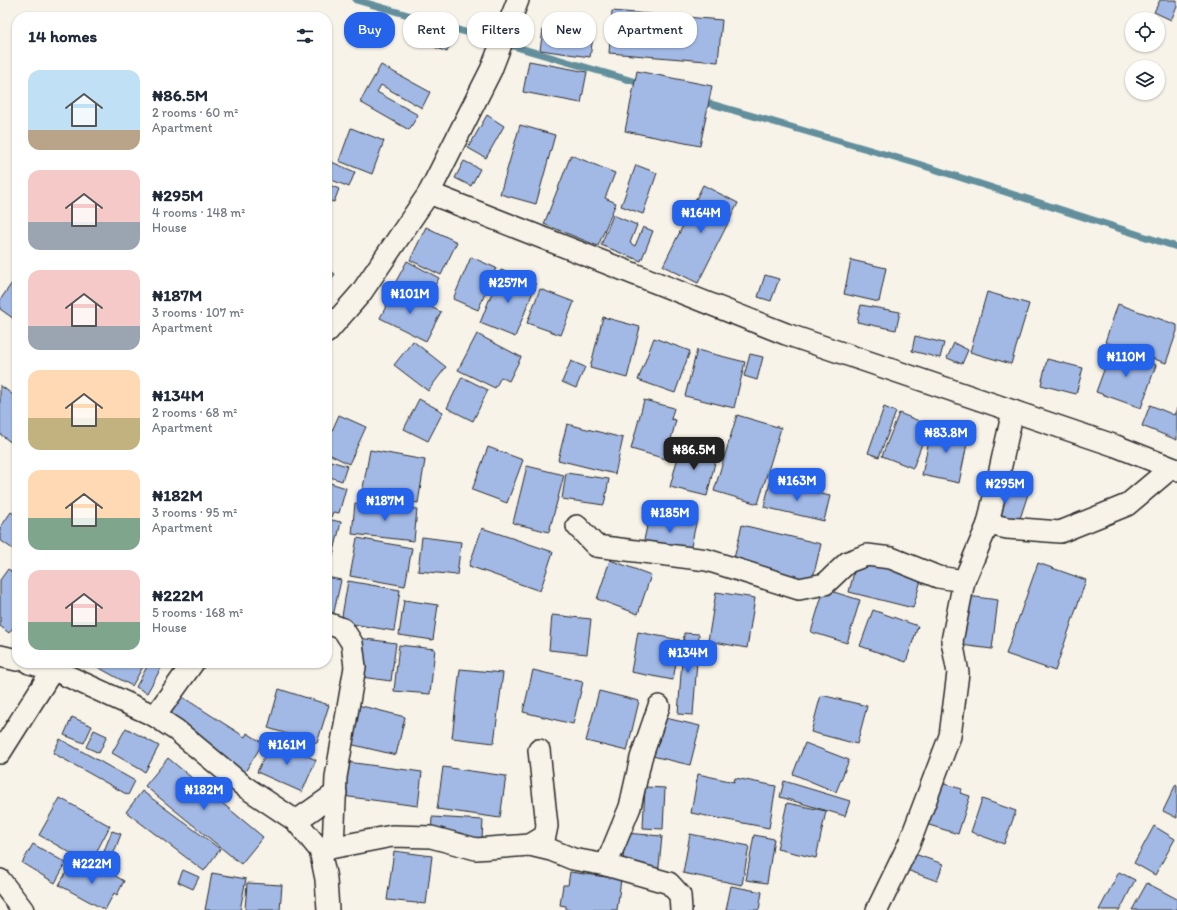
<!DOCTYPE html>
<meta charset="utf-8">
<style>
:root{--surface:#fff;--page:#f2f2f3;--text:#1f2937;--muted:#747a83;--accent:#2563eb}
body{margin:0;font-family:Itim,sans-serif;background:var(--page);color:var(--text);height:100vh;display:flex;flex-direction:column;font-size:15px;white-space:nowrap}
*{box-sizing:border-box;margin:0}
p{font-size:13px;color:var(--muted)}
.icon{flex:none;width:22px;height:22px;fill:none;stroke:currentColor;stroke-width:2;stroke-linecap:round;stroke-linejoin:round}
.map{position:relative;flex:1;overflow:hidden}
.side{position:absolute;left:12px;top:12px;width:320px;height:656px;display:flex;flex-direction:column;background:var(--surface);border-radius:16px;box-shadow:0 1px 3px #0004}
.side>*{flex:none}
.top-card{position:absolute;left:344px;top:12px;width:380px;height:36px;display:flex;gap:8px}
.fabs{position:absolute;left:1125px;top:12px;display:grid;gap:8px}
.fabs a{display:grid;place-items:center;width:40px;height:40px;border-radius:50%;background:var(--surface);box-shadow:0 1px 3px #0004;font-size:20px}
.price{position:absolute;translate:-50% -34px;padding:0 9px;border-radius:8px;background:var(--accent);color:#fff;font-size:13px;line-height:26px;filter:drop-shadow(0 1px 2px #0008)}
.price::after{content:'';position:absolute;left:50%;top:24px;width:12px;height:9px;margin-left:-6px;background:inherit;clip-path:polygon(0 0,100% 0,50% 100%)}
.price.current{background:#222;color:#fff}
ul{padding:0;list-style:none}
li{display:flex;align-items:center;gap:12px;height:100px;padding:0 16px}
li span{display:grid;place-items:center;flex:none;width:112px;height:80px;border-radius:12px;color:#555}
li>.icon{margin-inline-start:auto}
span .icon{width:48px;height:48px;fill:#fffc;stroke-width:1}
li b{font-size:17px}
h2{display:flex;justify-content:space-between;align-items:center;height:48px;padding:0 16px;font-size:17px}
.tag{padding:0 14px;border-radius:16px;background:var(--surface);box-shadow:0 1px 3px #0004;font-size:14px;line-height:36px}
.tag.current{background:var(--accent);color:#fff}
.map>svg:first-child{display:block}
</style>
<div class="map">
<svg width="1177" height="910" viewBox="0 0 1177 910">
<rect width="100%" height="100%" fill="#f7f3e8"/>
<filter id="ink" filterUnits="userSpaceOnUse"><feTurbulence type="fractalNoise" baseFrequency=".025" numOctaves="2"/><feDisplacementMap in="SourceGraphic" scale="8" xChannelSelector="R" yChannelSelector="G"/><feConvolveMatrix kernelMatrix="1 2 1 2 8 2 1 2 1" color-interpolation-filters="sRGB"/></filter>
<g filter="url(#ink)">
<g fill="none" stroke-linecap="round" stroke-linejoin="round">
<g stroke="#638f9d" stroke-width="7">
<path d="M356 0 422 19"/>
<path d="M448 27 643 84"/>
<path d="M701 101 915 163 1177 247"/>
</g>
</g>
<g fill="#a2b9e6" stroke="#2b2b2b">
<path d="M1160 0H1177V7L1171 20 1154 12Z"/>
<path d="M612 11 722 20 718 62 609 53Z"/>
<path d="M417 12 457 28 447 52 407 36Z"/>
<path d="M543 30 593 37 590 57 540 50Z"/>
<path d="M529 61 587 72 581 103 523 92Z"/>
<path d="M381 65 430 92 422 108 381 85 377 92 418 115 409 130 360 102Z"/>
<path d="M637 71 712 86 700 146 625 131Z"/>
<path d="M487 115 504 126 486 158 468 148Z"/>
<path d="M520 125 555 135 536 204 500 194Z"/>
<path d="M351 128 384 141 372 174 339 161Z"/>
<path d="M571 155 615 173 605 198 616 203 598 246 544 224Z"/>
<path d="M327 160 355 172 349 187 327 178Z"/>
<path d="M464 161 480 169 471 186 455 178Z"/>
<path d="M636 165 657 173 643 214 621 206Z"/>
<path d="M327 184 339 189 334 202 327 200Z"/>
<path d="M703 185 738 203 698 283 663 266Z"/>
<path d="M613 215 637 225 630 243 635 246 643 227 653 231 641 261 601 245Z"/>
<path d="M426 227 457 242 441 275 410 260Z"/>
<path d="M471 257 496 268 478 310 453 299Z"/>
<path d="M851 260 886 268 879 302 844 294Z"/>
<path d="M407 261 439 278 426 302 394 285Z"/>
<path d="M327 269 335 274 327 286Z"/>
<path d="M501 270 536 284 515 337 480 323Z"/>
<path d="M765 275 779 279 771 301 758 297Z"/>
<path d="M17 276V321L0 309V300Z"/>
<path d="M395 289 441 312 426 341 380 318Z"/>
<path d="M540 289 574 302 561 335 527 323Z"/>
<path d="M987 292 1029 304 1011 364 970 352Z"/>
<path d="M1118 304 1177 325V331L1166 363 1105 342Z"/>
<path d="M861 305 900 312 896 330 857 322Z"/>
<path d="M603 317 640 327 627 378 590 368Z"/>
<path d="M477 334 521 357 509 381 501 377 495 388 458 370Z"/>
<path d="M915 336 944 343 940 358 912 351Z"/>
<path d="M654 338 690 351 675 393 638 380Z"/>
<path d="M413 341 446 367 428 391 394 365Z"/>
<path d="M954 343 968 350 962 364 947 358Z"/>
<path d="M1112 348 1156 365 1141 408 1096 392Z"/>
<path d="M697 350 745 362 734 408 685 396Z"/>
<path d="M750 354 763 357 757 380 744 376Z"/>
<path d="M1047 359 1083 368 1076 394 1041 385Z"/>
<path d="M571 361 585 367 576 388 562 382Z"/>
<path d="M462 377 488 390 473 421 447 408Z"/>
<path d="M0 385 17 398V447L0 434Z"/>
<path d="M419 399 443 412 428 441 404 429Z"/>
<path d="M644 400 674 408 671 419 676 420 666 459 631 449Z"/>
<path d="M1150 405 1174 415 1177 408V440L1142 426Z"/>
<path d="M884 407 896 412 879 457 868 453Z"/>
<path d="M899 413 929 425 913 468 882 456Z"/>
<path d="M339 415 366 427 349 464 327 453V442Z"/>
<path d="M737 415 781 428 758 504 714 491Z"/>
<path d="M567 424 623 438 615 474 558 460Z"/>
<path d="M932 426 969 434 959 483 922 475Z"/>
<path d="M681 445 717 454 707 496 670 487Z"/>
<path d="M488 447 523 460 507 503 472 490Z"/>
<path d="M370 450 425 460 418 503 362 493Z"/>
<path d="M327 460 347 466 342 481 327 476Z"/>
<path d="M527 466 564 475 549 532 513 523Z"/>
<path d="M566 473 609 479 604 505 562 499Z"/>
<path d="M995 477 1030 488 1015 534 981 523Z"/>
<path d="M327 482 346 488 339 513 333 512 331 517 327 515Z"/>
<path d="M770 482 830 496 824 521 764 507Z"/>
<path d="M355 503 417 509 414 541 352 534Z"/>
<path d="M651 508 697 519 688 560 642 549Z"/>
<path d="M11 512 17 516V552L0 540V528Z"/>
<path d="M327 519 341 522 332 560 327 559Z"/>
<path d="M742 525 821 544 811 586 732 567Z"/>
<path d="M482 528 553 552 540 591 469 566Z"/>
<path d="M422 537 461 542 457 575 418 571Z"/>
<path d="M357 538 412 548 405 586 350 576Z"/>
<path d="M858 556 923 573 913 608 849 592Z"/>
<path d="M610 560 651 575 638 614 597 599Z"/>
<path d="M1038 563 1086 580 1055 671 1006 654Z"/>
<path d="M8 569 17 575V622L9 633 0 626V580Z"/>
<path d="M327 577 341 580 332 621 327 620Z"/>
<path d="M348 581 400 590 394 631 341 622Z"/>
<path d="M824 589 860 600 847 643 811 632Z"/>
<path d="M716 592 755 598 747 648 708 641Z"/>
<path d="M960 595 998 600 992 649 953 644Z"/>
<path d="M404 600 438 605 433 640 399 635Z"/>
<path d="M873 610 918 626 906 662 860 646Z"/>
<path d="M552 615 591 619 587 654 549 650Z"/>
<path d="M638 632 680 640 673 680 631 672Z"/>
<path d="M684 633 699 634 693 715 678 714Z"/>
<path d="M351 637 396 643 391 681 346 675Z"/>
<path d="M399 645 435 649 430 694 394 691Z"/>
<path d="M94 663H145L132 686 94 665Z"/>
<path d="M149 663H164L147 693 136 687Z"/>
<path d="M460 669 503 673 494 743 452 738Z"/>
<path d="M533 670 583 682 573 724 523 712Z"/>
<path d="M170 689 245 737 247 733 263 743 238 783 148 725Z"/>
<path d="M279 689 329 705 317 743 268 728Z"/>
<path d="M599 691 639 701 627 751 586 741Z"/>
<path d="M821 695 867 706 857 744 811 732Z"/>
<path d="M350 703 405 717 396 755 341 742Z"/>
<path d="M657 716 700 726 690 765 648 755Z"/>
<path d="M72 717 92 726 84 743 64 735Z"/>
<path d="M126 728 159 746 145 772 112 753Z"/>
<path d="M94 730 107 736 99 753 86 747Z"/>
<path d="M60 739 135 781 128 795 53 753Z"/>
<path d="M272 740 316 760 302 792 257 772Z"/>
<path d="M805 743 849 760 836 792 793 774Z"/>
<path d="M168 758 263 837 241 864 145 786Z"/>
<path d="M347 762 422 772 418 806 342 796Z"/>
<path d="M443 767 506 776 500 818 437 809Z"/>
<path d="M698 774 734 782 735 778 776 786 769 828 691 813Z"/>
<path d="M784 781 850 801 845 816 780 797Z"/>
<path d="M937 782 962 789 960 793 970 796 958 834 913 820Z"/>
<path d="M1176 784 1177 785V818L1163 811Z"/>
<path d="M645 787 665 788 663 829 643 828Z"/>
<path d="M142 791 220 849 204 871 126 812Z"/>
<path d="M60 798 110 826 90 864 39 835Z"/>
<path d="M982 799 1016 811 1004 844 971 832Z"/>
<path d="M787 803 826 811 816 858 777 849Z"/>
<path d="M432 817 483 820 482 840 431 837Z"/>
<path d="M1154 826 1175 839 1155 875 1134 863Z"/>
<path d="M112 831 121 834 113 855 104 851Z"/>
<path d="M625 833 662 836 658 877 622 873Z"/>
<path d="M690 834 749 846 742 885 683 873Z"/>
<path d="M754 835 774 839 767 883 746 880Z"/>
<path d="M33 844 66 863 55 883 22 863Z"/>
<path d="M394 851 432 856 426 904 387 900Z"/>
<path d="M909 852 943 864 937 881 904 869Z"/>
<path d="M72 862 98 876 102 868 124 881 117 895 114 893 105 910 59 885Z"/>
<path d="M183 870 199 877 193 889 178 882Z"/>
<path d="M570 872 621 879 617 910H566V906L560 905 563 885H568Z"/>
<path d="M1119 872 1135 880 1120 910H1099Z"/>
<path d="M212 873 246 879 240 910H205Z"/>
<path d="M247 883 282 885 280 910H245Z"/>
<path d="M1147 883 1177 899V910H1132Z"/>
<path d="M731 886 762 892 759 910H726Z"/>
</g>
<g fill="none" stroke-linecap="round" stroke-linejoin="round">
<g stroke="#2b2b2b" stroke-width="24">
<g id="street">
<path d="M429 193 786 334 1116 446 1177 470"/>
<path d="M327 332 361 293 429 193 491 70 518 0"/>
<path d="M988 524 1013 411"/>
<path d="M577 526 596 546 707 560 799 589 825 584 848 562 867 555 891 558 938 577 964 581"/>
<path d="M327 623 343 629 352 643 355 667 336 777 333 847"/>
<path d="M0 656 17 660"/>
<path d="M29 663 52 669 155 716 176 730 245 787 296 821 320 850 326 879 328 910"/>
<path d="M155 716 193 663"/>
<path d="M0 753 57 663"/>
<path d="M296 821 336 793"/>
<path d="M530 845 545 836 547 826 539 750"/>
<path d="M320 850 392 836 431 837 476 849 530 845 551 850 573 859 606 865 669 883 680 895 681 910"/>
<path d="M606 865 630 807 641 758 659 706"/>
<path d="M0 880 23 910"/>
<path d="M877 910 909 844 950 736 958 673 952 641 964 581 988 524 1007 528 1060 532 1127 505 1171 468"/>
</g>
</g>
<use href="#street" stroke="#f7f3e8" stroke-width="21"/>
</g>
</g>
</svg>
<div class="fabs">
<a><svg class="icon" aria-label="locate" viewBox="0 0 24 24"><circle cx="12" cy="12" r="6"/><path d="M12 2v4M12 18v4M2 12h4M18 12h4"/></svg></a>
<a><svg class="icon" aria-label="layers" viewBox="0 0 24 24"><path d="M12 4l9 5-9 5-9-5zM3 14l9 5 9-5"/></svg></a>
</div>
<b class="price" style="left:701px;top:234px">₦164M</b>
<b class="price" style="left:508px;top:304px">₦257M</b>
<b class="price" style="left:410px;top:315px">₦101M</b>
<b class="price" style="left:1126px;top:378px">₦110M</b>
<b class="price" style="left:946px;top:454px">₦83.8M</b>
<b class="price current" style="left:694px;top:471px">₦86.5M</b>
<b class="price" style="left:797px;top:502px">₦163M</b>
<b class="price" style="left:1005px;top:505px">₦295M</b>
<b class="price" style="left:385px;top:522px">₦187M</b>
<b class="price" style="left:670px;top:534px">₦185M</b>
<b class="price" style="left:688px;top:674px">₦134M</b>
<b class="price" style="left:287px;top:766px">₦161M</b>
<b class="price" style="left:204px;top:811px">₦182M</b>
<b class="price" style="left:92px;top:885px">₦222M</b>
<div class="top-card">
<a class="tag current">Buy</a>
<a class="tag">Rent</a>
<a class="tag">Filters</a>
<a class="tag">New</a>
<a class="tag">Apartment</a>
</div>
<section class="side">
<h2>14 homes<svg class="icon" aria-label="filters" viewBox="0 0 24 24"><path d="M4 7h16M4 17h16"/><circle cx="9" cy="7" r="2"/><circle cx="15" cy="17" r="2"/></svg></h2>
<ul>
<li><span style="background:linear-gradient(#bfe0f5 75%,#b9a48a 0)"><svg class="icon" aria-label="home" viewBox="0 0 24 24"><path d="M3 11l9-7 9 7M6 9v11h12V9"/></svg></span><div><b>₦86.5M</b><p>2 rooms · 60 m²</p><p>Apartment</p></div></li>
<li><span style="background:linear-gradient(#f6c9c9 65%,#9aa5b1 0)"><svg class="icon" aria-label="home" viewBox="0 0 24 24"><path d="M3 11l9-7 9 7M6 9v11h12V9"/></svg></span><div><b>₦295M</b><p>4 rooms · 148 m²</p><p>House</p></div></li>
<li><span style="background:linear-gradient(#f6c9c9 70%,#9aa5b1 0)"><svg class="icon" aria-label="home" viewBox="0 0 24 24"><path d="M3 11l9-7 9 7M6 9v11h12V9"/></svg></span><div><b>₦187M</b><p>3 rooms · 107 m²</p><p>Apartment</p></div></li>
<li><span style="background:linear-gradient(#ffd9b3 60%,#c2b280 0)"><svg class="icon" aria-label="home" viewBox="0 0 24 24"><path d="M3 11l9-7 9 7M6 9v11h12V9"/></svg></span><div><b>₦134M</b><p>2 rooms · 68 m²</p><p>Apartment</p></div></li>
<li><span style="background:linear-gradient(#ffd9b3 60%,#7fa58c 0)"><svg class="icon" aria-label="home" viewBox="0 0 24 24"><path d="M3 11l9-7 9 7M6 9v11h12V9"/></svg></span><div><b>₦182M</b><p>3 rooms · 95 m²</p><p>Apartment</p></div></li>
<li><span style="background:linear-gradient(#f6c9c9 65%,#7fa58c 0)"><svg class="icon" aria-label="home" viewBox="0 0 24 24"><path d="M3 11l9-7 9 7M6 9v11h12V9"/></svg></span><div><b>₦222M</b><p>5 rooms · 168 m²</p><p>House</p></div></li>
</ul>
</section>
</div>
